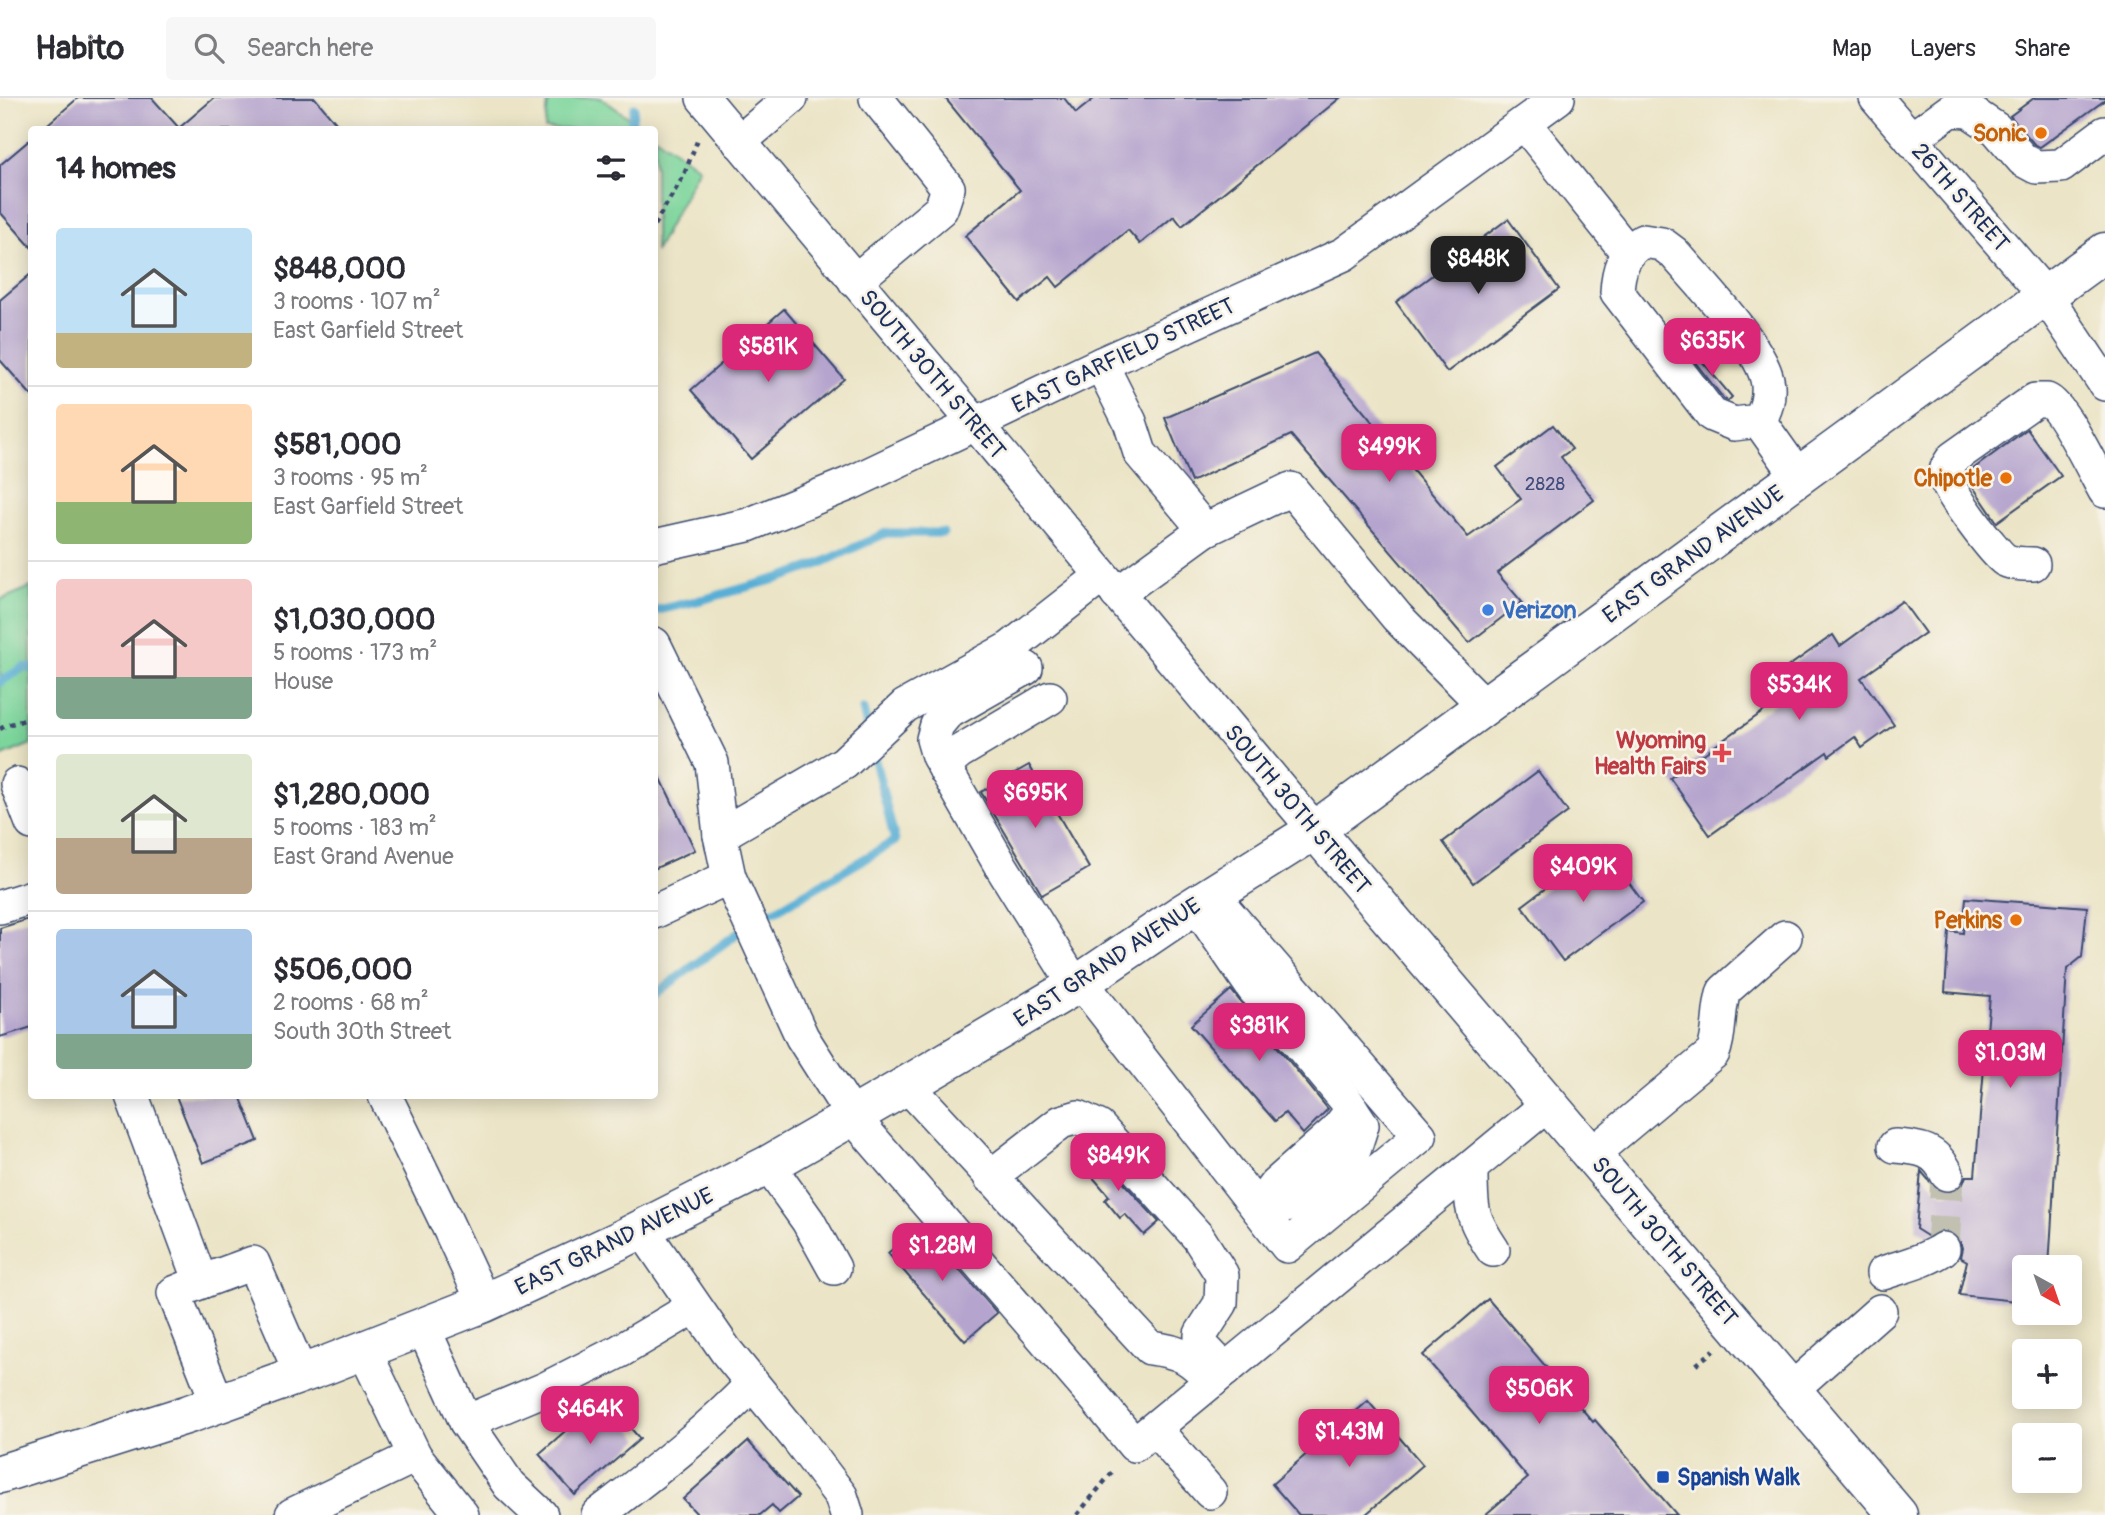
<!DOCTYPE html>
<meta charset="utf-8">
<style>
:root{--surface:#fff;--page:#f7f7f7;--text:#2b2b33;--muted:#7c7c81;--line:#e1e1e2;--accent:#db2777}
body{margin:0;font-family:Pangolin,sans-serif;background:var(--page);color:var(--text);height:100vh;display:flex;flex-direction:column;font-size:26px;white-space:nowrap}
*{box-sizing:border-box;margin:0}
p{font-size:23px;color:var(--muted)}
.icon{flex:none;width:38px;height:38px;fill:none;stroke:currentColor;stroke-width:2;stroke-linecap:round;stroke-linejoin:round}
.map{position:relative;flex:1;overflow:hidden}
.details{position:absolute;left:28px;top:28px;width:630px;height:973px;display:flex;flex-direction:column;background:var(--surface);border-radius:7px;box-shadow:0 4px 18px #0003}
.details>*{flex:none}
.needle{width:46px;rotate:140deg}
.tools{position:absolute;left:2012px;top:1157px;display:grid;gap:14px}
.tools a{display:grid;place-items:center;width:70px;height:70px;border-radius:7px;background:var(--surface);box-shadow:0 4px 18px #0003;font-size:35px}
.price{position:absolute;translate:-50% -60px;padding:0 16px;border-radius:14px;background:var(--accent);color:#fff;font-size:23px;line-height:46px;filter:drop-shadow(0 2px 4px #0008)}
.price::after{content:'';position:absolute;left:50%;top:42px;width:21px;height:16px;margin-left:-10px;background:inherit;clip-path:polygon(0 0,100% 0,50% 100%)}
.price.active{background:#222;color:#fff}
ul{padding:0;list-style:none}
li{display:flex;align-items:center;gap:21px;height:175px;padding:0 28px}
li+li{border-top:2px solid var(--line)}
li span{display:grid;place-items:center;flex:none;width:196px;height:140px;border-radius:7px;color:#555}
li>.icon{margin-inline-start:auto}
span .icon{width:84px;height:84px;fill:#fffc;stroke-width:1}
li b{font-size:30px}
h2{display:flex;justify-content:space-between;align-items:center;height:84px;padding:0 28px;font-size:30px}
header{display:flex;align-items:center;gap:42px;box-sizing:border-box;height:98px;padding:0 35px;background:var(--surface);border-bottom:2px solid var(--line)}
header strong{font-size:33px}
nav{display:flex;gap:38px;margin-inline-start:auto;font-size:24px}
.search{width:490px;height:63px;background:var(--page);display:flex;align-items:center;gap:18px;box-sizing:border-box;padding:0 24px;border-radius:7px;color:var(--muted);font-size:26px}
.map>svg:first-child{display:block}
</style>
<header>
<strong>Habito</strong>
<div class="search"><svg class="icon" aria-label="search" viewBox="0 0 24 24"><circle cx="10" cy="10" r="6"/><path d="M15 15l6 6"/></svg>Search here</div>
<nav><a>Map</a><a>Layers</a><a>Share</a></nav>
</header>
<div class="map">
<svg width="2105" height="1417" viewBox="0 0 2105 1417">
<rect width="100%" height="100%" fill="#f7f3e8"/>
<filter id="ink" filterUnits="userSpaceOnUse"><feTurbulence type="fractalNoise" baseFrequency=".0143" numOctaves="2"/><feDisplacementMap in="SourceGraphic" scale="14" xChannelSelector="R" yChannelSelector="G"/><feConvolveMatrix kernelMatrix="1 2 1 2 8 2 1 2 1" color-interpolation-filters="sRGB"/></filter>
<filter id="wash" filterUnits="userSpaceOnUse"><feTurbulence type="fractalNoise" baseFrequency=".00686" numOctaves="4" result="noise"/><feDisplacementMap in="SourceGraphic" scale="28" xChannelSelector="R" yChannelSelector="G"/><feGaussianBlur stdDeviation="1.57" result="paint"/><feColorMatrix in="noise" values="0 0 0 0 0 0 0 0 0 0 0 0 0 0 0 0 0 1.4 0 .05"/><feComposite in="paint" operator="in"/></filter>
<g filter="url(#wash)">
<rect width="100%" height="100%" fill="#ebe4c6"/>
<g fill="#7bd59b" stroke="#4b827c" stroke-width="2">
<path d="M547 0H601L645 31H545L548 5Z"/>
<path d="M655 38 699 70 655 154Z"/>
<path d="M31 489V646L0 659V502Z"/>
</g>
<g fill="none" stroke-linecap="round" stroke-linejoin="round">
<g stroke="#59afd5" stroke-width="9">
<path d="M630 32 634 10"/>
<path d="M654 513 705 501 786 478 817 467 886 435H943"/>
<path d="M0 584 24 569 32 570"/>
<path d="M863 611 868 633"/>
<path d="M654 897 765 815 777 812 895 743 872 650"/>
</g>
</g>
<g id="blocks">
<g fill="#b5a4ce">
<path d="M78 0H152L179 30 214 0H315L342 32H41Z"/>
<path d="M945 0H1064L1076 15 1095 0H1340L1182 128 1174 118 1140 146 1128 132 1058 189 1050 179 1019 204 965 138 1020 92Z"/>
<path d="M2034 0H2105V2L2040 49 2035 47 2010 18Z"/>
<path d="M32 40V150L0 114V67Z"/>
<path d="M1508 121 1559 191 1447 274 1396 204Z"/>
<path d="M32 175V298L0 262V202Z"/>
<path d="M784 211 844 281 751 361 691 292Z"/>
<path d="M1315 255 1468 439 1521 401 1497 369 1553 327 1572 351 1561 359 1594 402 1497 475 1522 504 1469 545 1291 337 1191 384 1165 320Z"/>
<path d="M1695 255 1732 299 1728 303 1724 301 1691 259Z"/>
<path d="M2027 331 2061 378 1997 424 1965 377Z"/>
<path d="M1902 503 1925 535 1861 580 1894 627 1862 650 1855 639 1829 658 1827 654 1710 737 1670 680 1785 598 1772 580 1833 537 1840 548Z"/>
<path d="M654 666 695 752 654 771Z"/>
<path d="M1029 667 1089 770 1042 797 981 694Z"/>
<path d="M1538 673 1568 714 1473 785 1443 744Z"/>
<path d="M1602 748 1643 804 1563 863 1522 808Z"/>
<path d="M1966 800 2087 809 2082 859 2067 871 2049 1169H2025V1204L1959 1197 1967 1163 1960 1159 1962 1150 1959 1140 1953 1134 1943 1132 1927 1138 1916 1131 1921 1073 1937 1092 1946 1095 1957 1092 1963 1086 1966 1078H1975L1990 898 1945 894 1949 833 1963 835Z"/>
<path d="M32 820V929L0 939V830Z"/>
<path d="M1231 892 1328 1011 1303 1036 1285 1015 1275 1023 1191 927Z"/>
<path d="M176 998H240L258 1043 203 1065Z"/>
<path d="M1092 1050 1159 1124 1144 1137 1125 1116 1120 1120 1105 1102 1109 1098 1078 1062Z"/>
<path d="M920 1127 997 1215 965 1243 888 1155Z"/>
<path d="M1488 1201 1593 1324 1595 1322 1677 1417H1485L1528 1380 1423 1257Z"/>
<path d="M604 1299 640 1341 575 1397 539 1356Z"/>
<path d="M1368 1303 1423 1367 1365 1417H1299L1272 1386Z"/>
<path d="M748 1343 798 1399 779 1415 772 1407 760 1417H698L683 1401Z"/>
</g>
</g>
</g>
<g filter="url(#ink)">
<use href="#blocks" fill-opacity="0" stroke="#3a4a6e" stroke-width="2"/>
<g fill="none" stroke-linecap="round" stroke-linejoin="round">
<path stroke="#c1c0b1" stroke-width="33" stroke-dasharray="33 17" stroke-linecap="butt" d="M1943 1151 1947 1076"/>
<g stroke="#3a4a6e" stroke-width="36">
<g id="minor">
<path d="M703 0 1315 732"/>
<path d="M1876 0 2046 198 2105 286"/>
<path d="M1524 25 1628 155"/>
<path d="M1911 41 1951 12 1969 13 1996 31 2023 62 2036 69 2061 68 2105 35"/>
<path d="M739 44 791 0"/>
<path d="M1643 143 1662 146 1674 155C1699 184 1765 252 1768 287 1769 302 1766 311 1759 323L1734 326 1712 317 1617 194C1618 173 1623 154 1643 143Z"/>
<path d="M855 183 941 111 948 90 876 0"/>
<path d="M1101 266 1130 324 1140 355 1205 432"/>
<path d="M1759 323 1798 378"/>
<path d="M654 448 748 427 851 385 1101 266 1344 156 1558 0"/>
<path d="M2033 466C2024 466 2013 466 2005 462 1995 456 1948 393 1946 381 1944 373 1948 367 1953 360L2035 302C2037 302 2045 302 2047 302 2063 308 2095 376 2105 393"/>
<path d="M1117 496 1205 432 1291 391 1397 519 1485 608"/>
<path d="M654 546 712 665 720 737 729 779 802 939 853 1019 1098 1303 1134 1347 1548 1006"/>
<path d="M1026 570 947 615 937 627 933 641 938 658 1001 768 1075 887"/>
<path d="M946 673 951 661 959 654 1050 600"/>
<path d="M17 686 32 725"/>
<path d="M720 737 844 665 905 608 1010 550 1102 478"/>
<path d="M1196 807 1253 890 1345 1001 1362 1027 1352 1058 1318 1089 1291 1106 1258 1110"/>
<path d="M0 809 32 799"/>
<path d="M654 814 729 779"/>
<path d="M1081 884 1287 1148 1420 1038 1212 797"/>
<path d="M907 987 1150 1250C1181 1253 1192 1261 1212 1283"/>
<path d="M132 998 201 1184 174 1195 218 1306"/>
<path d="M385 998 443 1117 484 1205"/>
<path d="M1895 1048C1920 1050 1935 1051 1947 1076"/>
<path d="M1591 1057 1713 955C1721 935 1717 914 1724 893L1785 839"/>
<path d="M768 1067 808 1123 834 1170"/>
<path d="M1471 1070C1471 1110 1470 1118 1493 1152"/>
<path d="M990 1079 1061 1024 1078 1019 1099 1029 1198 1139 1222 1177 1221 1205 1201 1236V1247L1225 1272"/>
<path d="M1258 1110 1275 1087 1336 1033 1352 1012"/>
<path d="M642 1131 726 1253 798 1341 841 1398 847 1417"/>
<path d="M1883 1175C1903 1168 1926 1163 1943 1151"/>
<path d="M201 1184 253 1165 301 1276"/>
<path d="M423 1229 466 1324 509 1387 541 1417"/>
<path d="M364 1252 415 1358 462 1417"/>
<path d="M1791 1292 1880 1213"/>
<path d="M466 1324 545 1291 620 1253 694 1209"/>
<path d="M1155 1331 1210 1394"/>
<path d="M292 1417 415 1358"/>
<path d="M598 1417C651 1376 706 1335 752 1286"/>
</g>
</g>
<g stroke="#3a4a6e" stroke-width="41">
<g id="major">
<path d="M1315 732 1898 1417"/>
<path d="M0 1376 189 1316 326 1267 484 1205 620 1142 768 1067 907 987 1081 884 1183 815 1315 732 2105 154"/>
</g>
</g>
<g stroke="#3a4a6e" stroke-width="4.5" stroke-dasharray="5 5" stroke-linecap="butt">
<path d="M654 127 683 79 698 41"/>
<path d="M0 631 7 627 32 620"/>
<path d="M1696 1267 1714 1252"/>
<path d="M1077 1417 1114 1372"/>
</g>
<use href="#minor" stroke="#fff" stroke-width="33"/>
<use href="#major" stroke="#fff" stroke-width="38"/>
</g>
</g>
<g fill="#e8710a" stroke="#f7f3e8" stroke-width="2.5">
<circle cx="2041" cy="35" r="7"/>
<circle cx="2006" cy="380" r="7"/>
<circle cx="2016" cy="822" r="7"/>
</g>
<circle fill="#3f7fe0" stroke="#f7f3e8" stroke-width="2.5" cx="1488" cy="512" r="7"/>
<path fill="#e0444e" stroke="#f7f3e8" stroke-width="2.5" d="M1718.5 644.5h7v7h7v7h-7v7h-7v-7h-7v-7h7z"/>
<rect fill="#1a4fb4" stroke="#f7f3e8" stroke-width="2.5" x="1656" y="1372" width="14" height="14" rx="3.5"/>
<g text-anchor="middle" stroke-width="5" stroke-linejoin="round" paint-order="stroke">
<g font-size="19" fill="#424c7a">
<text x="1545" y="392">2828</text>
</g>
<g font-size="23" font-weight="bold" fill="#c56008" stroke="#f7f3e8" text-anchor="end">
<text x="2027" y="43">Sonic</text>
<text x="1992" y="388">Chipotle</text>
<text x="2002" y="830">Perkins</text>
</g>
<g font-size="23" fill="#1b2f5e" stroke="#f7f3e8">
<text transform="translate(1961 99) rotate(49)" y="8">26TH STREET</text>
<text transform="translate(1123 257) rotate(-25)" y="8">EAST GARFIELD STREET</text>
<text transform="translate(933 276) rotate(50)" y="8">SOUTH 30TH STREET</text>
<text transform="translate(1693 456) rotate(-36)" y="8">EAST GRAND AVENUE</text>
<text transform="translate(1298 711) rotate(50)" y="8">SOUTH 30TH STREET</text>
<text transform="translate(1107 864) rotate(-33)" y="8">EAST GRAND AVENUE</text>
<text transform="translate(614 1143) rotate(-26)" y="8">EAST GRAND AVENUE</text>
<text transform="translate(1665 1143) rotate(50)" y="8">SOUTH 30TH STREET</text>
</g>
<g font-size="23" font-weight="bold" fill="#366cbe" stroke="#f7f3e8" text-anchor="start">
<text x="1502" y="520">Verizon</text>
</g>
<g font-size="23" font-weight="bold" fill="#be3a42" stroke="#f7f3e8" text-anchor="end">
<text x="1706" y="650">Wyoming<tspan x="1706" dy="26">Health Fairs</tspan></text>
</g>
<g font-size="23" font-weight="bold" fill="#164399" stroke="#f7f3e8" text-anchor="start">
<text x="1677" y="1387">Spanish Walk</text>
</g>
</g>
</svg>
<div class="tools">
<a><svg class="needle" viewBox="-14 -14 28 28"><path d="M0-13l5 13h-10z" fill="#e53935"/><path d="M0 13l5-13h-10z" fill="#7c7c81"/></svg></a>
<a>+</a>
<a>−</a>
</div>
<b class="price active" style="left:1478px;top:198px">$848K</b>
<b class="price" style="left:1712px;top:280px">$635K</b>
<b class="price" style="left:768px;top:286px">$581K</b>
<b class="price" style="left:1389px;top:386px">$499K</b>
<b class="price" style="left:1799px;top:624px">$534K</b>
<b class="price" style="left:1035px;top:732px">$695K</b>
<b class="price" style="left:1583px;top:806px">$409K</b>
<b class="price" style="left:1259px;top:965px">$381K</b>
<b class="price" style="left:2010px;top:992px">$1.03M</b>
<b class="price" style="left:1118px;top:1095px">$849K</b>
<b class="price" style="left:942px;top:1185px">$1.28M</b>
<b class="price" style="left:1539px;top:1328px">$506K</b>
<b class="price" style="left:590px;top:1348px">$464K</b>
<b class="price" style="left:1349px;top:1371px">$1.43M</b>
<section class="details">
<h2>14 homes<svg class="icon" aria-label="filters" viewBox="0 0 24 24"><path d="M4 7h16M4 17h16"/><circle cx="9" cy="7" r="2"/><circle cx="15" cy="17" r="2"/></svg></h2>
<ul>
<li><span style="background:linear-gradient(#bfe0f5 75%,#c2b280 0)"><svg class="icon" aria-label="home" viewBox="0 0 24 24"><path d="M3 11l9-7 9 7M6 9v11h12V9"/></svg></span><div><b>$848,000</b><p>3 rooms · 107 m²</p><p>East Garfield Street</p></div></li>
<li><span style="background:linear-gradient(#ffd9b3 70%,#8fb573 0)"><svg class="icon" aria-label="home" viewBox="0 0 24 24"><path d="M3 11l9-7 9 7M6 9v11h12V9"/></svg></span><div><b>$581,000</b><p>3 rooms · 95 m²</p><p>East Garfield Street</p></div></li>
<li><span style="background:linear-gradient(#f6c9c9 70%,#7fa58c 0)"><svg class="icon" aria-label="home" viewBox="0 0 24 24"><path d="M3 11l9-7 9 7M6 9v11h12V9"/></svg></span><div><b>$1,030,000</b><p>5 rooms · 173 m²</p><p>House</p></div></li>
<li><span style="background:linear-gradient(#dfe7d0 60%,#b9a48a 0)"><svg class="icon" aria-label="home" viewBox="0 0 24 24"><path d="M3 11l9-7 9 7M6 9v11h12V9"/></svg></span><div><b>$1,280,000</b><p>5 rooms · 183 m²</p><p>East Grand Avenue</p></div></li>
<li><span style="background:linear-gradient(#a9c7e8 75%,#7fa58c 0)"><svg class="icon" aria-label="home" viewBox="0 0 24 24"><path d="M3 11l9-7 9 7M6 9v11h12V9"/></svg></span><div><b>$506,000</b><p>2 rooms · 68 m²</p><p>South 30th Street</p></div></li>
</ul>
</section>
</div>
